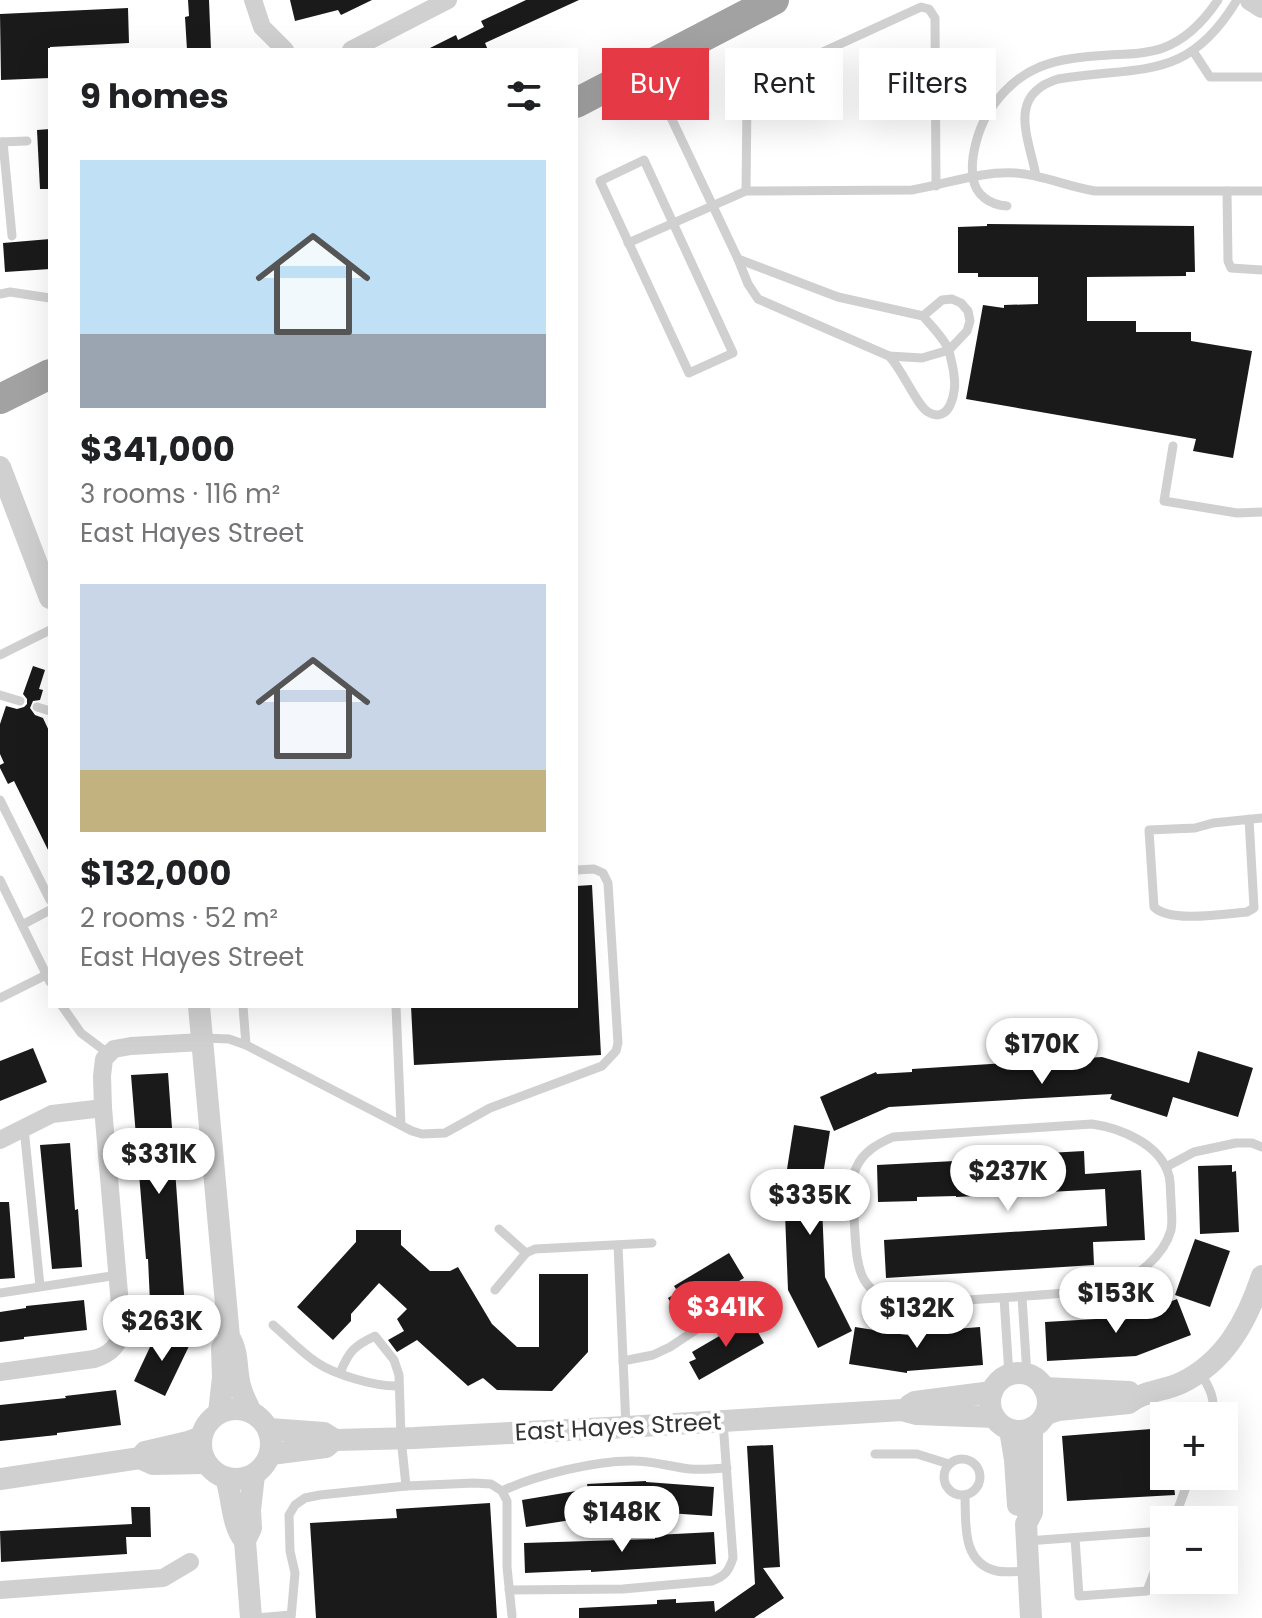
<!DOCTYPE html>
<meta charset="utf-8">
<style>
:root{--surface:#fff;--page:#f6f6f6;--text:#202124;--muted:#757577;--accent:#e63946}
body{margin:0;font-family:Poppins,sans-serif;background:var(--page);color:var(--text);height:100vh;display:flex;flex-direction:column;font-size:30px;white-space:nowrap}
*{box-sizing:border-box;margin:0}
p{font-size:26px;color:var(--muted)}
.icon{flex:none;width:44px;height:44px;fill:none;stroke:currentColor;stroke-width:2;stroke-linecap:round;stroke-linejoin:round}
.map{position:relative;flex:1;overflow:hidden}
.details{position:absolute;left:48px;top:48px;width:530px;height:960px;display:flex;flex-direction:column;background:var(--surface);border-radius:0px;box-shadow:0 8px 32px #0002}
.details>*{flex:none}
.hud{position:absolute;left:602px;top:48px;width:540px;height:72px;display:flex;gap:16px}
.fabs{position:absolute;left:1150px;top:1402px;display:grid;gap:16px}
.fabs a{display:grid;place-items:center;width:88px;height:88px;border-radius:0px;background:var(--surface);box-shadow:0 8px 32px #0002;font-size:40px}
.price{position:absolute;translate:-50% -68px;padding:0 18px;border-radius:28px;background:#fff;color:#222;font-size:26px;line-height:52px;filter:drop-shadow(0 2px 4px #0008)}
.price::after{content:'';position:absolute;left:50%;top:48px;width:24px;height:18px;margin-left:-12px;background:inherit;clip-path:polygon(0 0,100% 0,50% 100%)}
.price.selected{background:var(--accent);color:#fff}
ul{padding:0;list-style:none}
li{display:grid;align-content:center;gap:16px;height:424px;padding:0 32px}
li span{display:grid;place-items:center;height:248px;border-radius:0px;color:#555}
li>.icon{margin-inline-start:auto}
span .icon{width:144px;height:144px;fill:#fffc;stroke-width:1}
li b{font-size:34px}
h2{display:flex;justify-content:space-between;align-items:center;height:96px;padding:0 32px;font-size:34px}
.tag{padding:0 28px;border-radius:0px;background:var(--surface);box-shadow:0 8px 32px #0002;font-size:28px;line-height:72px}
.tag.selected{background:var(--accent);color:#fff}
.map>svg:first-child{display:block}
</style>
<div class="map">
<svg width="1262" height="1618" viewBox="0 0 1262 1618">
<rect width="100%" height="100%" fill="#fff"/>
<g fill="#1a1a1a">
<path d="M188 0H209L211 50H187L185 17 189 16Z"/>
<path d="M290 0H372L341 15 338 10 295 21Z"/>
<path d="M526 0H579L485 43 488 50H426L456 35 458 40 484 27 481 21Z"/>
<path d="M128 8 129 43 50 47V78L1 80 0 14Z"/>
<path d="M50 129V189H40L37 130Z"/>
<path d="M987 224 1194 226 1195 272H1186V276L1087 277V321H1136V332H1191V341L1252 351 1233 458 1193 451 1196 439 966 399 983 305 1004 308V305L1038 304V277H978V273H958V227L987 226Z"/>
<path d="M50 239V269L5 272 3 243Z"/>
<path d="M33 666 45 670 39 689 43 690 40 700 33 701 30 708 35 715 43 718 50 733V854L14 781 8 784 0 768V765L4 763 0 754V724L6 706 17 709 24 707 27 704V699L23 694Z"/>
<path d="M592 885 601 1055 414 1065 411 1006H576V886Z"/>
<path d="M33 1048 47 1082 0 1101V1061Z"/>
<path d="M1198 1051 1253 1068 1238 1117 1173 1097 1167 1117 1110 1099 1112 1094 889 1107 834 1131 820 1097 876 1072 877 1074 912 1072V1069L1102 1057 1189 1083Z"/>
<path d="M168 1073 186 1321 151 1323 148 1259H146L131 1075Z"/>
<path d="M794 1125 830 1131 818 1206H822L825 1277 852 1331 818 1348 788 1290 784 1188Z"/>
<path d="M70 1143 75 1210 78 1209 82 1267 52 1269 40 1145Z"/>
<path d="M1084 1151 1085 1174 1141 1170 1145 1240 1093 1242 1094 1265 886 1278 884 1240 1107 1226 1105 1189 956 1197V1196L917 1197V1201L878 1202 877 1165 955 1161V1158Z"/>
<path d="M1232 1165V1172L1236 1171 1239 1232 1200 1234 1198 1166Z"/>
<path d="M0 1202H9L15 1278 0 1279Z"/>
<path d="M356 1230H401V1245L430 1271H450L458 1267 492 1324 517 1347H539V1274H588V1352L552 1391 497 1390 483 1378 468 1386 417 1340 397 1352 388 1340 404 1331 397 1319 407 1309 379 1283 351 1314V1321L333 1340 297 1307 356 1242Z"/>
<path d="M1195 1239 1230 1251 1210 1307 1175 1295Z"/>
<path d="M729 1253 744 1278 679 1317 668 1298 678 1292 674 1286Z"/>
<path d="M1177 1299 1191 1335 1136 1356 1047 1361 1045 1322 1113 1318 1114 1324Z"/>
<path d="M84 1300 87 1330 24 1337V1339L0 1342V1312L26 1308V1306Z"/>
<path d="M750 1318 764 1343 699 1380 689 1362 696 1359 692 1352Z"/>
<path d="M855 1327 919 1337 918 1332 980 1327 983 1365 907 1371V1373L849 1364Z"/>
<path d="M158 1330 190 1344 165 1396 134 1381Z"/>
<path d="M116 1390 121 1425 57 1433V1435L0 1441V1405L66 1398 65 1396Z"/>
<path d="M1164 1428V1476H1173L1175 1495 1067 1501 1062 1436Z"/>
<path d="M773 1445 780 1567 763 1568 784 1598 754 1618H579V1608L657 1604V1600L676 1599V1603L714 1601 715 1612 755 1584 747 1446Z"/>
<path d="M646 1481V1482L714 1487 712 1516 653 1512 654 1508 583 1512 584 1518 526 1527 522 1500 588 1489 587 1484Z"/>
<path d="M490 1503 497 1618H316L310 1523 397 1518 396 1509Z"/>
<path d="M131 1507H150L151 1537H126L127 1554 1 1562 0 1531 132 1524Z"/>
<path d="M714 1532 716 1564 591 1572V1570L525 1573 524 1543 655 1539V1535Z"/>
</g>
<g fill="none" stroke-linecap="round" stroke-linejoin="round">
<g stroke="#d0d0d0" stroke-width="9">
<path d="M1193 51 1210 77H1262"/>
<path d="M648 69 738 259 838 297 923 316C931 326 945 339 949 351 950 355 954 372 954 376 957 391 950 425 928 412 917 406 902 369 889 356"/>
<path d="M0 142 27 141"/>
<path d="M3 142 12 236"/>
<path d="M644 160 733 353 689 373 600 181Z"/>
<path d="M1036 176C1029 138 1006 95 1058 79 1141 65 1187 83 1237 0"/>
<path d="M746 191 747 100 749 93 757 82 921 7 929 9 935 18 936 186"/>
<path d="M1227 191 1228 261 1231 268 1262 270"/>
<path d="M1007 206C990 205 975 195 973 177 970 157 978 130 988 113 1019 64 1056 58 1109 55 1127 54 1146 54 1163 48 1187 39 1204 21 1218 0"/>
<path d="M628 243 746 191 912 190C948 184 979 171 1016 173 1043 175 1068 187 1095 191H1262"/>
<path d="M738 259 748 284 758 299 889 356 922 358 949 350 967 331 970 321 968 311 961 303 952 299 942 300 923 316"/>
<path d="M0 294 10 292 50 298"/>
<path d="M1173 446 1164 501 1237 513 1262 512"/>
<path d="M0 655 50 630"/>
<path d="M0 695 20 701"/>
<path d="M37 707 50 711"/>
<path d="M0 800 50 900"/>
<path d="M1249 819 1254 908 1247 912C1224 914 1170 923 1154 907L1149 830 1195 828 1213 823 1262 818"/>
<path d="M0 880 50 982"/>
<path d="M22 925 50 910"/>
<path d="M0 998 46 975"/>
<path d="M62 1006 81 1033 109 1054"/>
<path d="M243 1006 246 1045"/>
<path d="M396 1006 401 1125"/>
<path d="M202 1038 229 1039 246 1045 412 1131 422 1134 445 1133 490 1108 602 1066 616 1051 618 1043 608 883 603 873 594 869 576 870"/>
<path d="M1092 1124C1120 1128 1161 1144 1169 1176 1171 1183 1170 1192 1171 1200 1171 1210 1173 1221 1171 1230 1164 1256 1135 1279 1111 1287 1096 1293 1078 1292 1063 1293 1012 1298 961 1300 910 1303 854 1298 857 1264 854 1217 852 1201 849 1184 856 1168 863 1152 877 1144 893 1137Z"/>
<path d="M24 1128 40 1286"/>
<path d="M1166 1167 1194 1152 1236 1143H1252L1262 1147"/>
<path d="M499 1229 526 1253"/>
<path d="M618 1245 626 1427"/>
<path d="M495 1290 526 1253 535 1249 652 1243"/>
<path d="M0 1293 118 1275"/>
<path d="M1022 1297 1027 1375"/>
<path d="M1004 1298 1009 1375"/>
<path d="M273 1325C287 1337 301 1352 316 1362 335 1375 377 1387 399 1386"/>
<path d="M623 1361 653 1355 670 1347 730 1307"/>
<path d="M1200 1372C1209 1387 1216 1398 1212 1416"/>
<path d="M340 1373C349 1351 354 1346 375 1336L394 1360 399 1375 401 1438 406 1486"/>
<path d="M875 1454H917L949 1464"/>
<circle cx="962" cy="1477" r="18"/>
<path d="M502 1491C536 1475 597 1460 634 1461 653 1461 671 1467 690 1469 702 1470 714 1469 727 1468"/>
<path d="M965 1495C966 1523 961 1563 997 1571 1006 1573 1019 1571 1029 1571"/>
<path d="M1174 1520 1190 1476"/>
<path d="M1075 1538 1079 1596 1147 1591 1164 1546"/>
<path d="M1027 1541 1164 1531"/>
<path d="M509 1590 623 1589 712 1581C725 1576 729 1571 733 1558L723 1422"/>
<path d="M256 1618 291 1615"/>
<path d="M291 1618 295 1573 290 1551 289 1515 295 1505 305 1498 320 1495 406 1486 474 1483 491 1484 502 1491 507 1501V1567L512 1616"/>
</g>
<g stroke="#d0d0d0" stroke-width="18">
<path d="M253 0 262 27 285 50"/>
<path d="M351 50 448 0"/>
<path d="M0 1140 52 1114 103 1108"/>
<path d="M0 1372 94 1359C111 1354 120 1345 122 1328L103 1108 102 1076 104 1059 114 1049 131 1046 202 1042"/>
<path d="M0 1590 163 1578 190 1562"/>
</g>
<g stroke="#d0d0d0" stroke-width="22">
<path d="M1251 0 1262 7"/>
<path d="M0 467 50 598"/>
<path d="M199 1006 229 1337C238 1351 236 1366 239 1381 241 1393 246 1402 251 1412"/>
<circle cx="1019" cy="1402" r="29"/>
<path d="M1044 1388 1129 1392"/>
<path d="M910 1405 915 1402 992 1392"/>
<circle cx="236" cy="1444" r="35"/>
<path d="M219 1413 223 1377 222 1348 224 1345"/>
<path d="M1046 1414 1058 1410 1129 1403C1143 1391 1164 1391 1181 1383 1225 1362 1247 1321 1262 1276"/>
<path d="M269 1429 324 1433 335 1440 414 1438 626 1427 902 1410 917 1414 994 1417"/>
<path d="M1010 1430 1015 1460 1018 1505"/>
<path d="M271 1454 326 1447 334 1440"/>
<path d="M142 1459 153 1464 206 1463"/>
<path d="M226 1478C233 1499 231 1524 245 1541"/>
<path d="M0 1479 140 1458 145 1452 188 1442 201 1437"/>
<path d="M251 1618 245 1541 251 1528 250 1510 254 1475"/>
<path d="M1031 1618 1026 1524 1032 1512V1428"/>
</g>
<g stroke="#a2a2a2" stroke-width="30">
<path d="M576 103 774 0"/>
<path d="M0 399 50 374"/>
</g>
</g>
<g text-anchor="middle" stroke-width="8" stroke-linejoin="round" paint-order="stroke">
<g font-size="24" fill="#333" stroke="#fff">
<text transform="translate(618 1427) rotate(-3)" y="8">East Hayes Street</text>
</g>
</g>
</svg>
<div class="fabs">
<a>+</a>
<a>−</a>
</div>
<b class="price" style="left:1042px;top:1086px">$170K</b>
<b class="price" style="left:159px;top:1196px">$331K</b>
<b class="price" style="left:1008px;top:1213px">$237K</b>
<b class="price" style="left:810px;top:1237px">$335K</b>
<b class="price" style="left:1116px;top:1335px">$153K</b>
<b class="price selected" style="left:726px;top:1349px">$341K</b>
<b class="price" style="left:917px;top:1350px">$132K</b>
<b class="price" style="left:162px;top:1363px">$263K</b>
<b class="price" style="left:622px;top:1554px">$148K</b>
<div class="hud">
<a class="tag selected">Buy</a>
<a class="tag">Rent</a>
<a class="tag">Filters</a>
</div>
<section class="details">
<h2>9 homes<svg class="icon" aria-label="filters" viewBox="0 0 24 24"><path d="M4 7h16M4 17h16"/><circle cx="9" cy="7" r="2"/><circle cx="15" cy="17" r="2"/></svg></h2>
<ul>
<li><span style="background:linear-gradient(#bfe0f5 70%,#9aa5b1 0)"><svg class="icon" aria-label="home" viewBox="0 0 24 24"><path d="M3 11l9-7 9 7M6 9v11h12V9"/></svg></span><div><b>$341,000</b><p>3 rooms · 116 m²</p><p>East Hayes Street</p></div></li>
<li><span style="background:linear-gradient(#c9d6e8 75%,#c2b280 0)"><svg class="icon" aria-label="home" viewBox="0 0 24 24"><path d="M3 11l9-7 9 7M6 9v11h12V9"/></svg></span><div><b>$132,000</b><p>2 rooms · 52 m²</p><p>East Hayes Street</p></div></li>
</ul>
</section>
</div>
